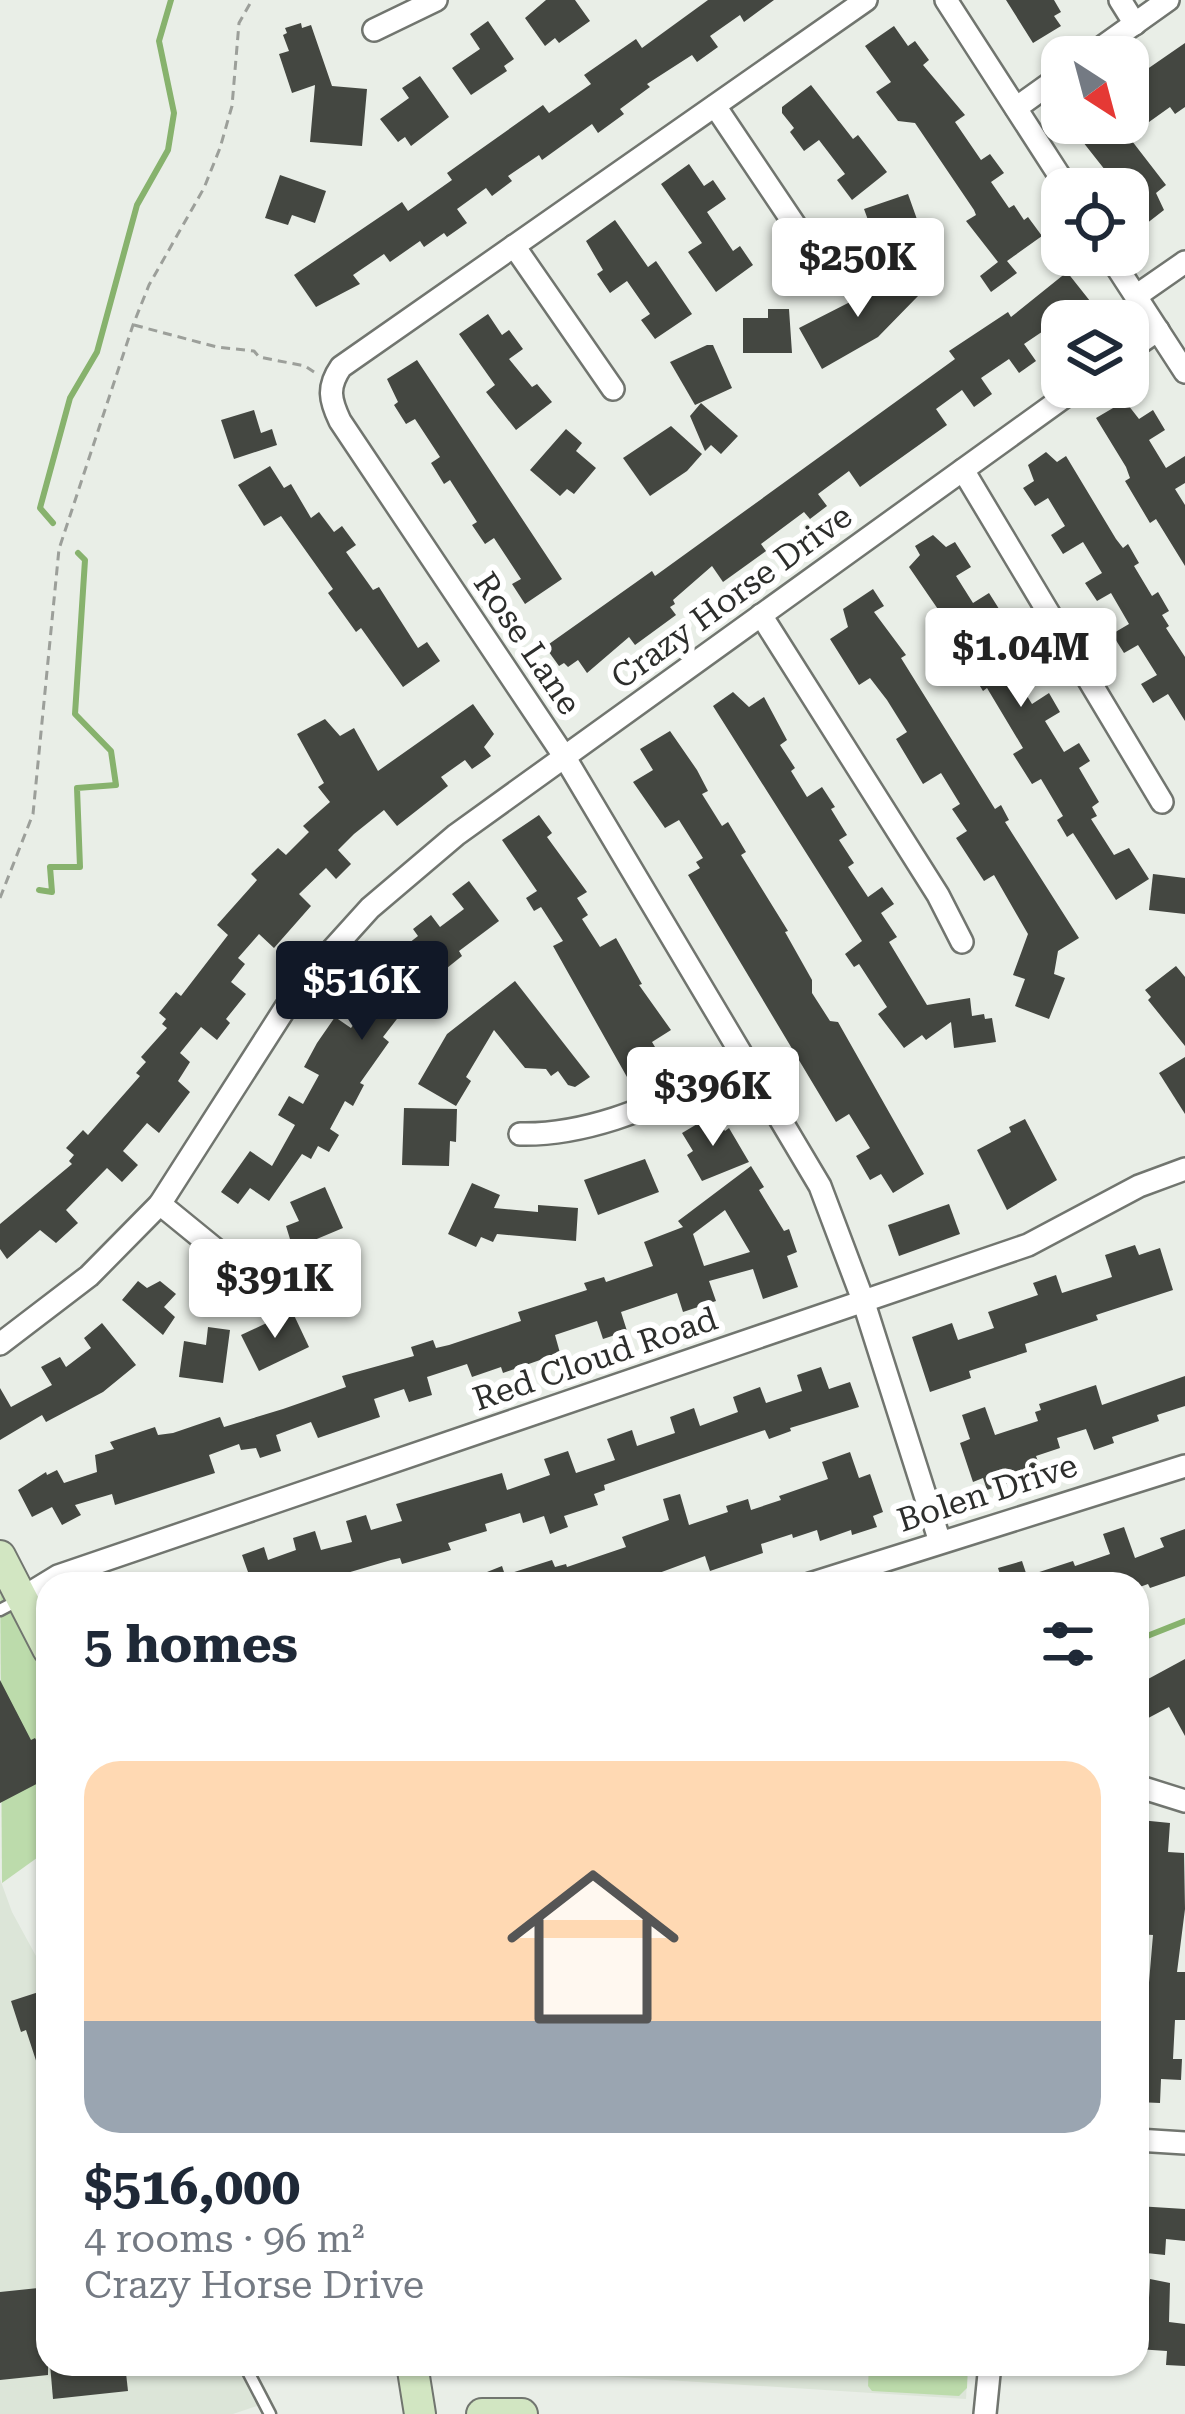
<!DOCTYPE html>
<meta charset="utf-8">
<style>
:root{--surface:#fff;--page:#f2f2f3;--text:#1f2937;--muted:#747a83;--line:#e0e1e3;--accent:#111827}
body{margin:0;font-family:"Roboto Serif",serif;background:var(--page);color:var(--text);height:100vh;display:flex;flex-direction:column;font-size:45px;white-space:nowrap}
*{box-sizing:border-box;margin:0}
p{font-size:39px;color:var(--muted)}
.icon{flex:none;width:66px;height:66px;fill:none;stroke:currentColor;stroke-width:2;stroke-linecap:round;stroke-linejoin:round}
.map{position:relative;flex:1;overflow:hidden}
.panel{position:absolute;left:36px;top:1572px;width:1113px;height:804px;display:flex;flex-direction:column;background:var(--surface);border-radius:36px;box-shadow:0 3px 9px #0004}
.panel>*{flex:none}
.needle{width:78px;rotate:144deg}
.controls{position:absolute;left:1041px;top:36px;display:grid;gap:24px}
.controls a{display:grid;place-items:center;width:108px;height:108px;border-radius:24px;background:var(--surface);box-shadow:0 3px 9px #0004;font-size:60px}
.price{position:absolute;translate:-50% -102px;padding:0 27px;border-radius:12px;background:#fff;color:#222;font-size:39px;line-height:78px;filter:drop-shadow(0 3px 6px #0008)}
.price::after{content:'';position:absolute;left:50%;top:72px;width:36px;height:27px;margin-left:-18px;background:inherit;clip-path:polygon(0 0,100% 0,50% 100%)}
.price.current{background:var(--accent);color:#fff}
ul{padding:0;list-style:none}
li{display:grid;align-content:center;gap:24px;height:636px;padding:0 48px}
li+li{border-top:3px solid var(--line)}
li span{display:grid;place-items:center;height:372px;border-radius:36px;color:#555}
li>.icon{margin-inline-start:auto}
span .icon{width:216px;height:216px;fill:#fffc;stroke-width:1}
li b{font-size:51px}
h2{display:flex;justify-content:space-between;align-items:center;height:144px;padding:0 48px;font-size:51px}
.map>svg:first-child{display:block}
</style>
<div class="map">
<svg width="1185" height="2414" viewBox="0 0 1185 2414">
<rect width="100%" height="100%" fill="#e9eee7"/>
<g fill="#dce5d8">
<path d="M0 1879 12 1912 48 1978V2364H252L272 2401 233 2414H0Z"/>
<path d="M524 2364H968L966 2399 526 2371Z"/>
</g>
<g fill="#bcdbab">
<path d="M0 1556 48 1649V1850L2 1883Z"/>
<path d="M869 2364H874V2373L897 2375 898 2368 941 2371 942 2364H968L967 2388 959 2396 872 2391 868 2386Z"/>
</g>
<g fill="none" stroke-linecap="round" stroke-linejoin="round">
<g stroke="#87b26d" stroke-width="6">
<path d="M53 523 40 508 70 398 97 352 137 205 168 150 174 113 159 41 171 0"/>
<path d="M39 890 52 892 50 867H80L77 788 116 785 111 751 75 714 85 560 78 553"/>
<path d="M1137 1640 1185 1621"/>
</g>
</g>
<g fill="#444741" fill-rule="evenodd">
<path d="M546 0H575L590 21 559 43 555 38 545 46 525 18Z"/>
<path d="M708 0H774L744 22 740 15 710 36 718 47 697 62 692 55 647 84 650 87 620 109 624 114 598 133 592 124 542 160 539 155 508 176 512 181 492 196 486 188 457 209 467 223 447 237 444 233 424 247 420 241 390 262 384 254 353 275 360 284 316 307 294 275 402 202 408 211 452 180 447 173 543 105 549 113 591 84 584 75 636 39 642 48Z"/>
<path d="M1006 0H1054L1061 12 1054 16 1061 26 1033 43Z"/>
<path d="M488 21 514 59 504 66 507 71 471 95 452 68 480 49 470 34Z"/>
<path d="M301 23 302 28 311 25 332 86 367 89 362 146 310 142 315 85 292 93 279 54 289 51 283 35 287 33 285 28Z"/>
<path d="M894 26 908 46 915 41 929 60 923 65 965 115 955 122 981 160 990 154 1004 173 991 182 1009 208 1014 205 1024 220 1028 217 1042 236 1007 261 1017 273 991 292 980 276 998 262 966 221 976 215 974 210 915 123 898 121 876 92 891 82 865 46Z"/>
<path d="M1185 43V107L1175 114 1170 107 1149 122 1129 94 1149 80 1143 72Z"/>
<path d="M420 76 449 117 411 146 405 137 398 142 380 119 409 98 402 88Z"/>
<path d="M811 85 853 139 858 135 887 172 852 200 837 180 845 174 819 140 804 151 790 132 794 128 782 113V107Z"/>
<path d="M1068 123H1136L1142 133 1132 141 1166 185 1156 193 1164 210 1146 224 1128 200V189H1120Z"/>
<path d="M689 164 704 186 713 180 726 199 707 212 733 251 740 246 753 265 716 292 688 252 702 243 661 184Z"/>
<path d="M280 175 326 191 315 223 292 215 288 225 265 218Z"/>
<path d="M908 194 924 239 890 251 879 228 872 231 864 209Z"/>
<path d="M615 220 648 267 656 261 692 314 655 339 641 320 650 314 627 281 610 293 597 274 603 270 586 241Z"/>
<path d="M894 271 919 295 878 337 822 369 799 328 850 302 869 283 876 290Z"/>
<path d="M1067 272 1090 301 1079 315 1084 321H1058L1024 344 1036 361 1019 373 1009 359 981 378 992 394 974 407 962 390 936 409 947 425 860 487 849 471 818 494 827 506 810 519 804 512 761 544 766 551 723 582 712 566 673 600 675 604 670 607 676 615 635 645 629 637 587 673 578 660 568 667 564 663 559 666 546 648 549 644 652 571 655 576 955 359 949 351 1008 312 1011 317Z"/>
<path d="M768 309H789L792 353H743V318H768Z"/>
<path d="M488 314 502 335 509 330 523 349 509 359 532 387 537 384 552 402 516 430 486 392 495 385 459 334Z"/>
<path d="M707 345H713L732 388 695 405 670 362Z"/>
<path d="M417 360 562 579 525 604 512 584 521 579 494 538 485 544 472 525 477 522 450 480 444 484 431 463 440 457 415 419 406 424 394 405 398 402 387 379Z"/>
<path d="M1125 401 1139 419 1153 410 1165 430 1149 440 1166 468 1185 456V483L1175 489 1185 505V566L1156 519 1150 523 1125 481 1130 478 1126 467 1096 418Z"/>
<path d="M701 403 738 436 721 454 711 445 705 451 690 416Z"/>
<path d="M254 410 261 433 272 429 277 445 234 459 221 420Z"/>
<path d="M671 426 702 454 687 471 650 496 623 458Z"/>
<path d="M566 429 582 443 576 451 596 468 574 494 567 489 560 496 530 470Z"/>
<path d="M1046 452 1057 462 1066 456 1116 539 1123 548 1128 544 1139 563 1134 566 1152 596 1158 592 1169 611 1162 615 1169 626 1166 628 1185 657V721L1168 694 1153 703 1141 684 1157 675 1138 645 1124 653 1112 634 1129 624 1111 593 1097 601 1085 583 1102 573 1083 542 1063 554 1051 535 1065 526 1048 498 1035 506 1023 488 1034 481 1028 465Z"/>
<path d="M270 466 284 488 291 484 311 518 319 512 334 532 342 526 356 545 346 552 373 590 379 587 418 648 427 642 440 661 403 687 361 628 356 632 328 593 333 589 281 516 264 526 238 485Z"/>
<path d="M933 535 946 547 955 542 971 567 956 576 973 603 989 593 1001 612 985 622 1003 652 1017 643 1029 663 1013 673 1032 704 1049 693 1060 712 1045 721 1064 752 1079 743 1090 761 1079 768 1099 802 1092 807 1097 816 1091 819 1114 855 1129 848 1149 879 1116 900 1073 833 1067 837 1057 820 1063 816 1041 779 1032 784 1013 754 1023 748 987 688 983 691 975 678 970 682 960 666 966 662 940 621 944 618 909 567 920 555 915 546Z"/>
<path d="M873 589 884 606 874 612 906 655 901 658 995 809 1001 805 1009 820 1005 822 1079 938 1058 951 1054 974 1065 978 1049 1019 1015 1006 1025 979 1013 975 1028 934 994 875 984 881 956 838 967 831 952 809 960 804 941 773 923 784 896 739 907 732 887 700 870 678 859 685 830 639 848 627 843 609Z"/>
<path d="M733 692 749 707 764 697 787 740 780 745 795 768 791 771 807 797 822 787 835 807 831 809 847 835 839 840 854 863 848 867 868 897 882 887 894 904 881 913 897 937 889 942 927 1005 970 998 972 1016 984 1014 985 1019 992 1018 996 1042 954 1048 951 1022 926 1040 922 1035 904 1048 878 1014 887 1007 859 964 854 967 845 954 862 941 713 706Z"/>
<path d="M473 704 494 734 484 747 491 756 472 769 465 760 441 777 448 786 397 826 384 810 354 834 338 850 351 864 336 879 326 868 299 894 311 906 274 948 259 934 238 958 245 964 231 982 246 994 226 1019 230 1023 217 1040 201 1027 180 1053 190 1062 178 1081 190 1092 159 1133 147 1123 123 1151 138 1165 122 1182 107 1168 66 1210 78 1223 56 1243 40 1230 7 1259 0 1249V1224L72 1164 69 1161 74 1155 66 1148 83 1130 88 1135 140 1076 136 1073 146 1062 141 1057 167 1028 162 1024 166 1019 159 1013 176 992 181 996 228 935 217 925 257 880 251 874 278 848 286 855 309 832 303 826 330 802 318 787 324 783 297 734 325 719 340 736 354 728 378 771Z"/>
<path d="M670 731 697 770 708 791 702 794 722 826 728 822 746 852 741 855 788 931 785 932 812 980V993L830 1021 838 1022 924 1174 893 1193 881 1174 870 1180 856 1156 870 1148 849 1114 836 1122 688 875 700 868 696 862 703 858 679 820 665 828 633 782 653 770 640 749Z"/>
<path d="M539 815 552 833 547 837 587 892 577 898 588 915 582 919 600 947 616 938 642 984 639 985 671 1030 652 1042 661 1057 627 1077 553 946 563 941 541 907 534 911 526 898 537 891 502 840Z"/>
<path d="M1153 874 1185 878V914L1149 910Z"/>
<path d="M469 881 499 921 459 951 462 956 442 972 438 966 383 1037 389 1042 360 1083 364 1085 353 1106 345 1101 330 1129 339 1135 329 1152 318 1146 311 1159 302 1154 269 1201 250 1188 238 1204 221 1192 250 1151 272 1166 295 1125 278 1115 289 1096 303 1104 319 1075 304 1067 317 1043 335 1017 351 1028 383 986 367 974 380 957 386 961 418 936 413 929 431 915 440 927 464 909 452 894Z"/>
<path d="M1176 966 1185 977V1046L1148 1000 1151 997 1145 990Z"/>
<path d="M515 981 590 1077 575 1087 568 1085 558 1071 551 1076 546 1069 525 1068 494 1030 466 1077 471 1081 456 1106 418 1084 447 1034Z"/>
<path d="M1185 1057V1114L1159 1073Z"/>
<path d="M404 1108 457 1109 456 1142 450 1141 449 1166 402 1165Z"/>
<path d="M714 1114 725 1131 729 1128 749 1162 702 1181 687 1155 693 1151 682 1133Z"/>
<path d="M1025 1119 1057 1180 1007 1210 977 1150 1011 1132 1009 1127Z"/>
<path d="M645 1159 659 1192 598 1215 584 1180Z"/>
<path d="M751 1166 764 1187 759 1190 784 1231 789 1229 797 1252 787 1256 798 1287 763 1299 753 1269 709 1281 716 1301 683 1312 677 1293 621 1312 627 1331 603 1339 597 1321 555 1335 560 1353 503 1373 501 1367 472 1377 467 1364 427 1377 432 1395 409 1402 404 1389 374 1399 380 1417 318 1438 311 1422 276 1435 281 1451 260 1458 256 1448 241 1450 239 1444 209 1455 215 1473 115 1505 112 1494 75 1505 81 1515 62 1525 52 1507 32 1517 18 1490 46 1472 47 1475 57 1470 64 1483 97 1472 95 1455 114 1449 110 1442 155 1427 158 1435 173 1433 220 1417 224 1427 283 1409 346 1387 342 1376 414 1356 411 1347 433 1340 436 1348 449 1345 521 1321 518 1312 587 1290 584 1283 604 1277 606 1282 653 1266 644 1242 683 1227 678 1221ZM725 1210 750 1252 704 1266 693 1234Z"/>
<path d="M472 1183 500 1195 494 1208 538 1212V1205L578 1208 576 1241 497 1234 493 1242 481 1237 476 1247 448 1234Z"/>
<path d="M325 1187 343 1228 293 1249 286 1226 299 1221 290 1202Z"/>
<path d="M949 1204 960 1234 899 1256 888 1225Z"/>
<path d="M1135 1245 1139 1255 1160 1248 1173 1290 1096 1315 1098 1320 1025 1344 1027 1352 969 1371 971 1378 930 1392 912 1337 952 1323 958 1340 994 1328 988 1312 1038 1295 1033 1283 1056 1275 1062 1293 1112 1277 1105 1255Z"/>
<path d="M319 1262 349 1268 341 1311 292 1302 296 1280 314 1284Z"/>
<path d="M138 1281 147 1288 160 1281 176 1294 164 1307 175 1317 163 1335 122 1300Z"/>
<path d="M292 1311 309 1347 259 1371 241 1335Z"/>
<path d="M102 1323 136 1365 103 1392 46 1422 42 1415 0 1440V1388L11 1407 52 1385 41 1367 60 1357 66 1367 91 1348 84 1338Z"/>
<path d="M208 1327 230 1330 223 1383 179 1377 184 1341 206 1345Z"/>
<path d="M821 1367 829 1389 850 1382 859 1407 790 1428 791 1431 769 1439 765 1430 604 1485 605 1490 594 1494 598 1505 564 1516 568 1527 550 1534 544 1516 523 1523 520 1513 485 1524 487 1531 448 1543 451 1550 402 1564 400 1558 391 1560 330 1578 333 1584H220V1581L248 1572 242 1555 264 1547 268 1560 296 1550 293 1538 315 1531 321 1550 352 1542 346 1521 366 1515 371 1530 402 1521 396 1504 502 1473 507 1490 550 1475 544 1459 568 1451 576 1473 615 1460 607 1439 632 1430 637 1446 675 1433 670 1417 694 1408 700 1426 738 1412 733 1397 760 1387 766 1403 802 1391 797 1375Z"/>
<path d="M1185 1376V1406L1157 1415 1159 1421 1112 1437 1114 1443 1094 1450 1086 1429 1057 1438 1060 1448 1036 1456 1040 1467 1009 1477 1011 1482 987 1490 983 1478 973 1482 960 1443 970 1439 962 1415 985 1407 995 1435 1038 1421 1035 1412 1041 1410 1039 1404 1096 1385 1102 1405Z"/>
<path d="M850 1452 859 1478 870 1474 883 1512 873 1516 877 1527 852 1535 851 1530 820 1541 817 1530 793 1538 792 1534 761 1544 763 1553 710 1571 705 1556 659 1573 662 1584H457L502 1566 505 1575 552 1560 555 1567 566 1564 567 1567 626 1547 622 1537 669 1520 663 1499 680 1494 689 1525 728 1512 726 1506 748 1499 751 1510 781 1500 779 1496 828 1479 822 1462Z"/>
<path d="M1124 1527 1135 1558 1164 1547 1160 1538 1185 1529V1576L1150 1588 1148 1584 1137 1588V1584H1097L1094 1576 1071 1584H1003L998 1568 1022 1561 1027 1576 1073 1561 1075 1566 1110 1554 1103 1534Z"/>
<path d="M1185 1659V1736L1169 1707 1137 1724V1685Z"/>
<path d="M0 1680 31 1740 35 1738 48 1762V1778L0 1803Z"/>
<path d="M1140 1820 1170 1823 1168 1852 1184 1853 1185 1909 1177 1972H1185V2020H1175L1173 2059H1182L1181 2080 1161 2079 1160 2103 1137 2102V2017L1146 2018 1153 1935 1137 1934Z"/>
<path d="M48 1989V2088H45L26 2030 21 2032 11 2001Z"/>
<path d="M1137 2206 1185 2209V2241L1166 2239 1165 2255 1137 2252Z"/>
<path d="M1150 2279 1170 2283 1169 2322 1185 2324V2366L1166 2365 1167 2351 1137 2349V2315L1148 2316Z"/>
<path d="M48 2287V2375L0 2380V2292Z"/>
<path d="M50 2364H125L128 2391 53 2399Z"/>
</g>
<g fill="none" stroke-linecap="round" stroke-linejoin="round">
<g stroke="#71756f" stroke-width="15">
<g id="lane">
<path d="M0 1610 19 1600"/>
<path d="M244 2364 270 2414"/>
</g>
</g>
<g stroke="#71756f" stroke-width="26">
<g id="street">
<path d="M866 0 341 367C327 387 330 400 340 421L564 756 820 1186 863 1300 940 1542"/>
<path d="M946 0 1068 189"/>
<path d="M1120 0 1135 24"/>
<path d="M374 30 436 0"/>
<path d="M1088 57 1168 0"/>
<path d="M715 106 811 249"/>
<path d="M1016 108 1062 75"/>
<path d="M514 246 613 389"/>
<path d="M1109 255 1185 372"/>
<path d="M1136 296 1185 262"/>
<path d="M1128 351 1158 330"/>
<path d="M963 470 1162 802"/>
<path d="M761 615 938 895 962 942"/>
<path d="M520 1134C600 1136 675 1094 748 1064"/>
<path d="M160 1204 247 1275"/>
<path d="M0 1344 89 1276 160 1204 286 1007 323 960 370 908 456 835 1078 387"/>
<path d="M810 1584 1185 1466"/>
<path d="M22 1598 58 1576 1028 1245 1139 1186 1185 1169"/>
<path d="M1137 1786 1185 1801"/>
<path d="M1137 2140 1185 2143"/>
<path d="M985 2414 990 2364"/>
</g>
</g>
<g stroke="#71756f" stroke-width="34">
<g id="secondary">
<path d="M0 1556 48 1649"/>
<path d="M412 2364 420 2414"/>
<path d="M482 2414H522"/>
</g>
</g>
<g stroke="#9c9f9a" stroke-width="3" stroke-dasharray="9 6" stroke-linecap="butt">
<path d="M134 325 217 347 254 351 259 357 305 366 314 372"/>
<path d="M0 898 33 814 59 549 133 325 149 285 204 188 220 148 232 106 239 23 252 0"/>
</g>
<use href="#lane" stroke="#fff" stroke-width="10"/>
<use href="#street" stroke="#fff" stroke-width="21"/>
<use href="#secondary" stroke="#d2e6c2" stroke-width="30"/>
</g>
<g text-anchor="middle" stroke-width="12" stroke-linejoin="round" paint-order="stroke">
<g font-size="33" fill="#2d2e2c" stroke="#fff">
<text transform="translate(731 596) rotate(-36)" y="12">Crazy Horse Drive</text>
<text transform="translate(528 643) rotate(56)" y="12">Rose Lane</text>
<text transform="translate(595 1358) rotate(-19)" y="12">Red Cloud Road</text>
<text transform="translate(987 1492) rotate(-18)" y="12">Bolen Drive</text>
</g>
</g>
</svg>
<div class="controls">
<a><svg class="needle" viewBox="-14 -14 28 28"><path d="M0-13l5 13h-10z" fill="#e53935"/><path d="M0 13l5-13h-10z" fill="#747a83"/></svg></a>
<a><svg class="icon" aria-label="locate" viewBox="0 0 24 24"><circle cx="12" cy="12" r="6"/><path d="M12 2v4M12 18v4M2 12h4M18 12h4"/></svg></a>
<a><svg class="icon" aria-label="layers" viewBox="0 0 24 24"><path d="M12 4l9 5-9 5-9-5zM3 14l9 5 9-5"/></svg></a>
</div>
<b class="price" style="left:858px;top:320px">$250K</b>
<b class="price" style="left:1021px;top:710px">$1.04M</b>
<b class="price current" style="left:362px;top:1043px">$516K</b>
<b class="price" style="left:713px;top:1149px">$396K</b>
<b class="price" style="left:275px;top:1341px">$391K</b>
<section class="panel">
<h2>5 homes<svg class="icon" aria-label="filters" viewBox="0 0 24 24"><path d="M4 7h16M4 17h16"/><circle cx="9" cy="7" r="2"/><circle cx="15" cy="17" r="2"/></svg></h2>
<ul>
<li><span style="background:linear-gradient(#ffd9b3 70%,#9aa5b1 0)"><svg class="icon" aria-label="home" viewBox="0 0 24 24"><path d="M3 11l9-7 9 7M6 9v11h12V9"/></svg></span><div><b>$516,000</b><p>4 rooms · 96 m²</p><p>Crazy Horse Drive</p></div></li>
</ul>
</section>
</div>
